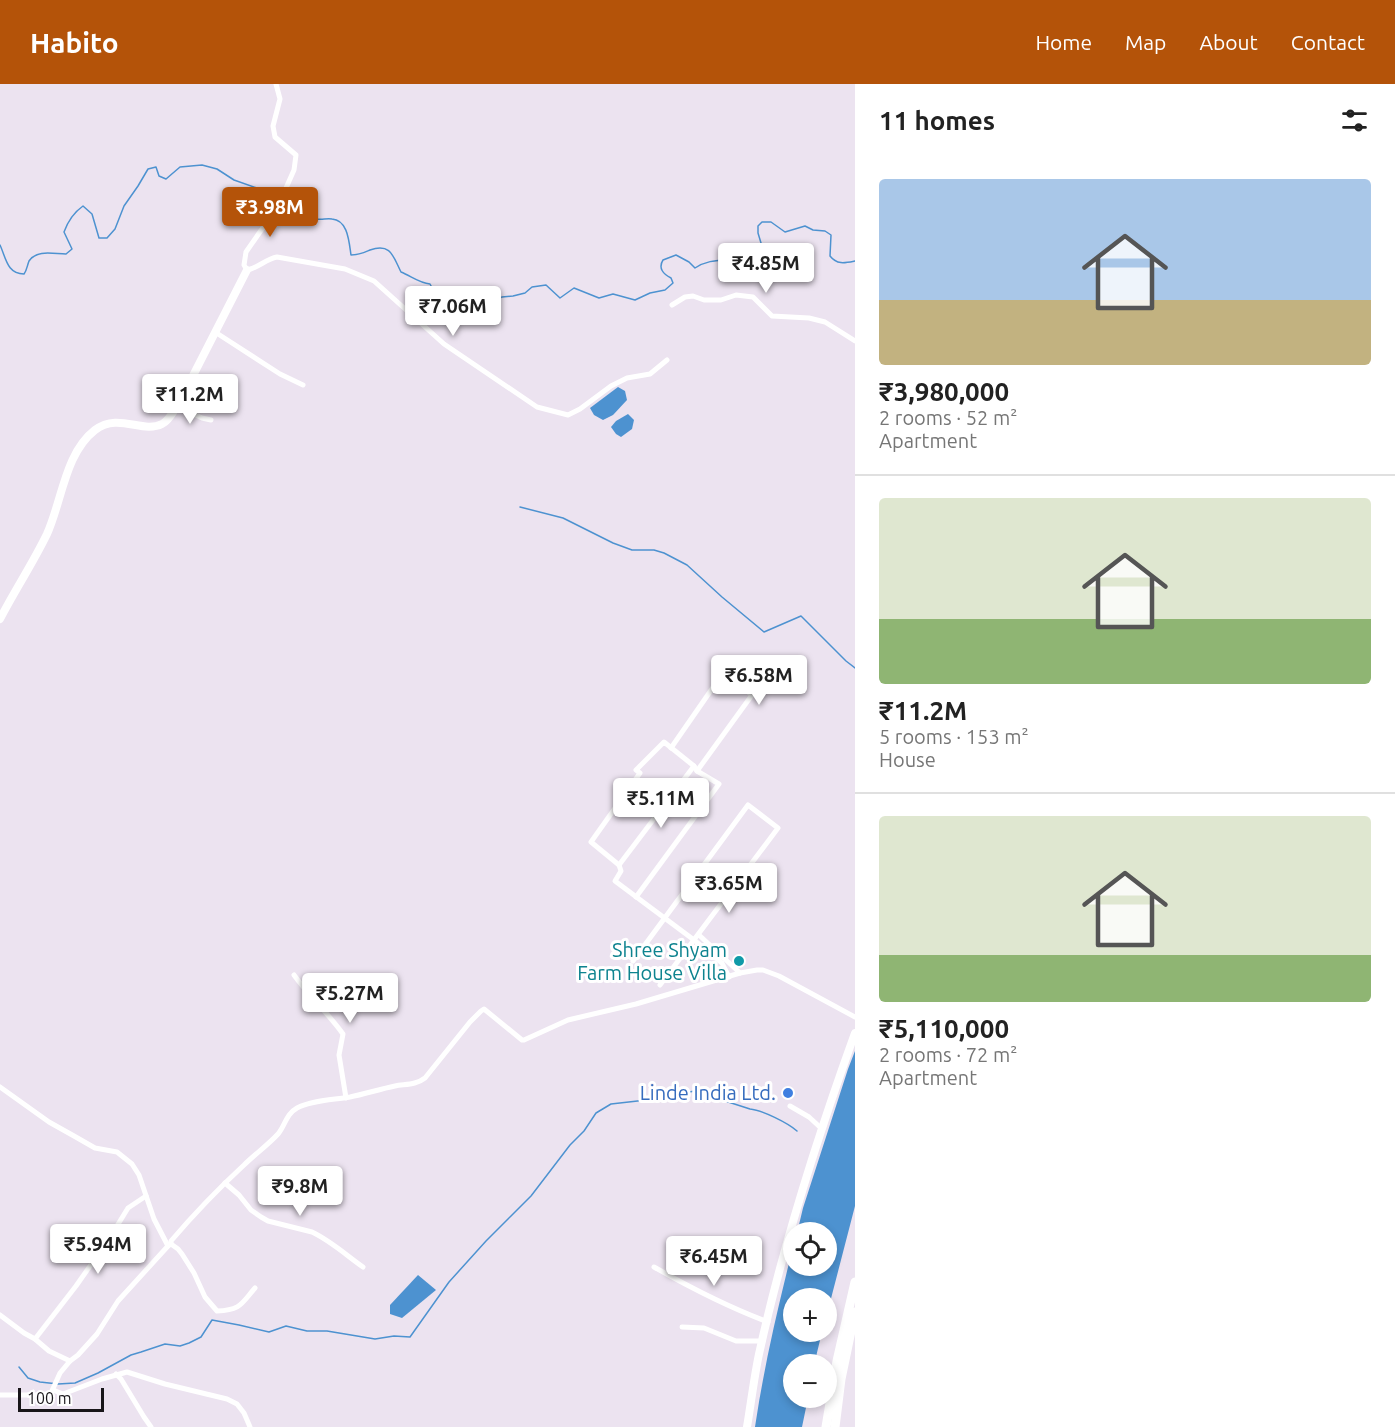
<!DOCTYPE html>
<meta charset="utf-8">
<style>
:root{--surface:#fff;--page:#f2f2f2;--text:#222;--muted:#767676;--line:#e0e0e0;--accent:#b45309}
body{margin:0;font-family:Ubuntu,sans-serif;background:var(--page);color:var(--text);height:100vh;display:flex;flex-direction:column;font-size:22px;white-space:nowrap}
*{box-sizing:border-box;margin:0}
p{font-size:20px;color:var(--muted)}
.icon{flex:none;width:33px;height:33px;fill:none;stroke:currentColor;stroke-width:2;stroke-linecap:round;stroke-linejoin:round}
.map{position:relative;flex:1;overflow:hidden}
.drawer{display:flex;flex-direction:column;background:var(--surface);width:540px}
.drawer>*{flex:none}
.controls{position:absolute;left:783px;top:1138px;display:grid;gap:12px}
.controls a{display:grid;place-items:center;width:54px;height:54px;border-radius:50%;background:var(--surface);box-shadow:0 3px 9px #0003;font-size:30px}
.scale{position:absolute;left:18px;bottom:15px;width:86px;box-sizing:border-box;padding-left:6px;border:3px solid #181519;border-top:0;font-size:16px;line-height:21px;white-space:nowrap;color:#181519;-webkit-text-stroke:4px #fff;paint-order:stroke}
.price{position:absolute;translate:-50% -51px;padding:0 14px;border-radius:6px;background:#fff;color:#222;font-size:20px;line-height:39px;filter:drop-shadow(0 2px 3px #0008)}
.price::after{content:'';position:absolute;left:50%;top:36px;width:18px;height:14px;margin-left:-9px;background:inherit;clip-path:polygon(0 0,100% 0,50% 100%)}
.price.active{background:var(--accent);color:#fff}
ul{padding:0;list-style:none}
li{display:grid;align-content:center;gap:12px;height:318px;padding:0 24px}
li+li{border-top:2px solid var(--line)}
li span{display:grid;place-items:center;height:186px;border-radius:6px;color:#555}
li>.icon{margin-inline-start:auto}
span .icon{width:108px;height:108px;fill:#fffc;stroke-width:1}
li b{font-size:26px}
h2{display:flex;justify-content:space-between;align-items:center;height:72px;padding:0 24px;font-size:26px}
header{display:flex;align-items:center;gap:36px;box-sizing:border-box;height:84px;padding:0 30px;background:var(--accent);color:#fff}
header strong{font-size:28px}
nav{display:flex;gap:33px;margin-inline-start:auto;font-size:21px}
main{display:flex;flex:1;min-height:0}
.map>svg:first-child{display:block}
</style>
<header>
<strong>Habito</strong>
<nav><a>Home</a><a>Map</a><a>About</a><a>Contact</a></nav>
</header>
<main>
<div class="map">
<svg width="855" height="1343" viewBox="0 0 855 1343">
<rect width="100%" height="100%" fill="#ece3f0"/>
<g fill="#4d92d0">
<path d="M618 303 625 307 627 316 613 331 603 336 594 331 590 324Z"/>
<path d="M628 330 634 336 632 345 621 353 616 350 611 343 616 337Z"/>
<path d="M855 967V1122L827 1230 826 1215H794V1248H822L814 1281H794V1314H808L802 1343H755C764 1282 778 1223 793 1163L794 1182H826V1149H797L803 1124 848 985Z"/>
<path d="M418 1191 436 1206 402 1234 390 1230V1221Z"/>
</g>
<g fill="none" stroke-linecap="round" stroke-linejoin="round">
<g stroke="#4d92d0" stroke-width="1.5">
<path d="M283 118C291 123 301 122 309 127 310 128 316 134 317 135 322 136 327 134 332 135 348 136 349 158 351 171 359 171 363 169 370 166 391 159 393 172 401 188 411 192 419 199 430 200L443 224H449L452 219 459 217 468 221 471 228 477 230 495 216 502 213 513 212 525 209 532 203 546 201 560 214 574 204 599 214 613 210 635 216 650 209 665 206 673 199 671 194C663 190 658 184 663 176L676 171 689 178 695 184C719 168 740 186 761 159L758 149V142L762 138H771L785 148 805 142 813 146 825 147 831 151 830 172C837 181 845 179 855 177"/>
<path d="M0 161C6 174 7 190 24 190 27 186 27 182 29 177 37 165 54 170 66 170L72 165 64 148C68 137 73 129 83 122L92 130 99 154H107L115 145 124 122 138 102 148 85 156 83 159 92 166 95 180 83 202 81 217 85 234 96 268 108 279 115"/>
<path d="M520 423 563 434 613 459 632 466H654L664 469 687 481 722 513 764 548 801 532 846 577 855 584"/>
<path d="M19 1283 28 1294 40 1298 58 1300 75 1299 98 1289 131 1271 141 1268 165 1260 180 1262 189 1259 201 1253 212 1236 239 1241 269 1248 286 1242 307 1247H327L375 1255 394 1252 410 1253 449 1198 486 1157 531 1112 570 1061 584 1047 596 1029 611 1020 664 1014 694 1007 750 1025C762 1026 788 1039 797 1047"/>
</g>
<g stroke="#fff" stroke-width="5">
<path d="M276 0 280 15 273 42 275 53 296 71 294 86 278 122 246 168 244 181 247 186C258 184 266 175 277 173L345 185 374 197 444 260 537 323 568 331 580 325 611 302 627 294 650 290 667 276"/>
<path d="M672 221 685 213 693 212 704 216H721L736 211 753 213 772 232 809 234 825 238 855 257"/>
<path d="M215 248 280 290 303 301"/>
<path d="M177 322 202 334 211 336"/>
<path d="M671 664 723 589 752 611 697 687"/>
<path d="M694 682 619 781 621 787 615 797 694 856 722 879 729 893"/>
<path d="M619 781 591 758 640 689 636 686 664 658 694 682 697 687 719 700 636 813"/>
<path d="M699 851 740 889"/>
<path d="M633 877 748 721 778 744 660 901"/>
<path d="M294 891C309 912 328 929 343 950L339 971 346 1014"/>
<path d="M0 1003 49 1038 74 1052 95 1064 117 1068 132 1080 139 1091 154 1135 168 1162"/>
<path d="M790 1022 809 1033 822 1045"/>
<path d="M225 1099 239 1111 251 1126 261 1133 268 1137 312 1148C331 1157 346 1171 363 1183"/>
<path d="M171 1160 178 1165 182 1170 194 1189 205 1213 217 1227C241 1226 241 1220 255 1204"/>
<path d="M654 1183C691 1204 728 1223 768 1238"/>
<path d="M0 1231 24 1249 35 1255 49 1267 70 1277"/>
<path d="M682 1243 704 1244 736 1257H763"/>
<path d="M35 1255 76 1202 109 1155 128 1124 146 1112"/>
<path d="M116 1290 121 1295 144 1333 151 1343"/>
<path d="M53 1306 63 1310 102 1295 127 1288 165 1300 227 1315 237 1320 244 1329 250 1343"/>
<path d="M0 1311H41L51 1309 60 1289 70 1277 78 1271 97 1250 118 1217 168 1162 171 1160V1157C194 1130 218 1105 244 1081 255 1070 268 1061 278 1050 285 1042 286 1030 297 1024 313 1016 333 1016 350 1013 365 1010 380 1005 395 1002 406 1000 416 1001 425 994L470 938 481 927 484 925 522 956H524L568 936 636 920 740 889 757 886H763L779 892 855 933"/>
</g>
<g stroke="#fff" stroke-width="8">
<path d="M0 535C15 506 33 479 47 450 62 417 65 369 95 346 119 328 142 350 162 340 170 336 174 326 179 319L247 186"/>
<path d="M747 1343C751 1319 754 1294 759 1270 783 1161 817 1054 855 949"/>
</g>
<g stroke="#fff" stroke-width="9">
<path d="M826 1343 837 1277 855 1198"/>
<path d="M835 1343 841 1295 855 1228"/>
</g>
</g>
<circle fill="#0f9aa8" stroke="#fff" stroke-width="2" cx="739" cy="877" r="6"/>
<circle fill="#3f7fe0" stroke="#fff" stroke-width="2" cx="788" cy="1009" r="6"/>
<g text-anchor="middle" stroke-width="6" stroke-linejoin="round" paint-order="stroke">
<g font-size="20" fill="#0d838f" stroke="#fff" text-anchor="end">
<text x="727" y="873">Shree Shyam<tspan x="727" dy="23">Farm House Villa</tspan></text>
</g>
<g font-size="20" fill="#366cbe" stroke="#fff" text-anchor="end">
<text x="776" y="1016">Linde India Ltd.</text>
</g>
</g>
</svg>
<div class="controls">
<a><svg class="icon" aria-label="locate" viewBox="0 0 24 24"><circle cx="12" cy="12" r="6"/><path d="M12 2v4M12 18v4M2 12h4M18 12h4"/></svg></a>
<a>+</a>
<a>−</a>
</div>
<div class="scale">100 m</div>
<b class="price active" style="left:270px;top:154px">₹3.98M</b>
<b class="price" style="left:766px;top:210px">₹4.85M</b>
<b class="price" style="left:453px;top:253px">₹7.06M</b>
<b class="price" style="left:190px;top:341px">₹11.2M</b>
<b class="price" style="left:759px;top:622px">₹6.58M</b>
<b class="price" style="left:661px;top:745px">₹5.11M</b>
<b class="price" style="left:729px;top:830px">₹3.65M</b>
<b class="price" style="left:350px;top:940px">₹5.27M</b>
<b class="price" style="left:300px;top:1133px">₹9.8M</b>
<b class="price" style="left:98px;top:1191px">₹5.94M</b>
<b class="price" style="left:714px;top:1203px">₹6.45M</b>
</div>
<section class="drawer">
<h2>11 homes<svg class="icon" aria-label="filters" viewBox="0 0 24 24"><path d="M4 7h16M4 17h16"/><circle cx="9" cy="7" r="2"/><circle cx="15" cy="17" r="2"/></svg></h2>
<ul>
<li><span style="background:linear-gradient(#a9c7e8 65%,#c2b280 0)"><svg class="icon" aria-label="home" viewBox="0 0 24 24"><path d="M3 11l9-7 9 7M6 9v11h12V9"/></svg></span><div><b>₹3,980,000</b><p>2 rooms · 52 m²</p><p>Apartment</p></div></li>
<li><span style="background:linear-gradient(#dfe7d0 65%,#8fb573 0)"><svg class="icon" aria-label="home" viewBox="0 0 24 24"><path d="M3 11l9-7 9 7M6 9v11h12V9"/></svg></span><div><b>₹11.2M</b><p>5 rooms · 153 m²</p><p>House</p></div></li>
<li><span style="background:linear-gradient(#dfe7d0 75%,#8fb573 0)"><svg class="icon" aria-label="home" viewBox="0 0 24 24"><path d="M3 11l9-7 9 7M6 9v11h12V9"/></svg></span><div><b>₹5,110,000</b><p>2 rooms · 72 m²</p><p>Apartment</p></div></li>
</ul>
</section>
</main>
